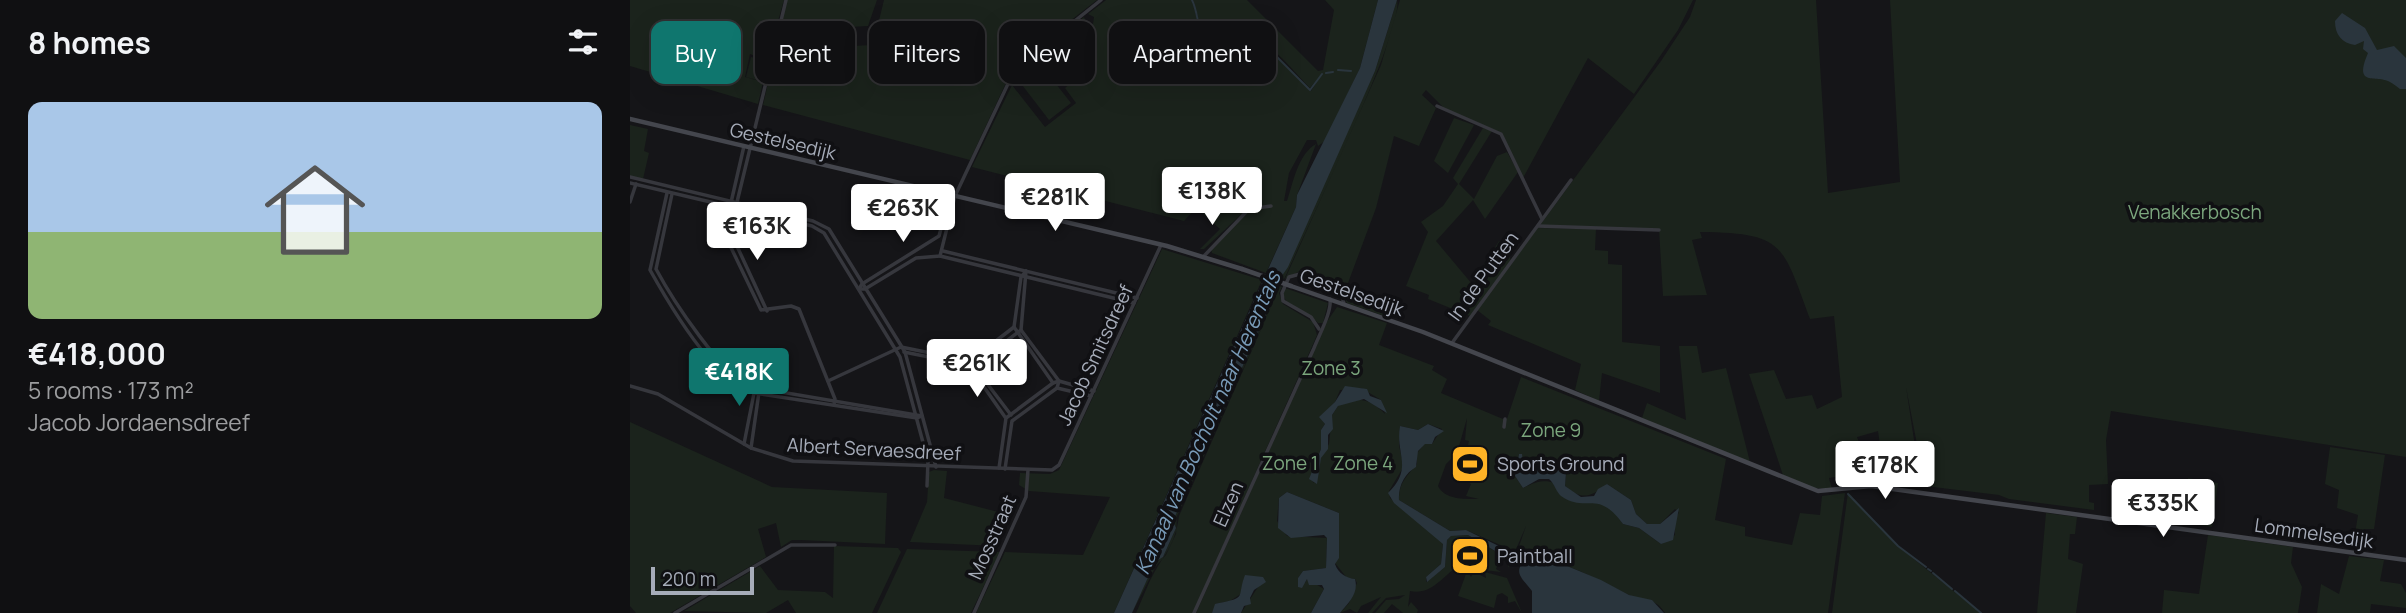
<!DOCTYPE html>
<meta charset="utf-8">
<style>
:root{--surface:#101012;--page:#1e1e20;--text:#f1f3f6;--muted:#9c9d9f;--line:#303032;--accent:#0f766e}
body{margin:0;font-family:Manrope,sans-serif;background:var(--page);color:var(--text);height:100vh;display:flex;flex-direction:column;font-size:26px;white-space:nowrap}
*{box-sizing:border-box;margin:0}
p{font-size:23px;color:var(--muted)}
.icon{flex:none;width:38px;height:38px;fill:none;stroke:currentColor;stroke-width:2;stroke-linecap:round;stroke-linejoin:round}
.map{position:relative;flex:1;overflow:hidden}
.panel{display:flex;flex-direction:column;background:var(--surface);width:630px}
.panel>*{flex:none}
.guide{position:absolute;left:21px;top:21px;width:665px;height:63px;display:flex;gap:14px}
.scale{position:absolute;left:21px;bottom:18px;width:103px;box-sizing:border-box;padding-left:7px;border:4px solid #a6acb9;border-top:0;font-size:19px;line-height:24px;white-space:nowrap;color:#a6acb9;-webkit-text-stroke:5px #101013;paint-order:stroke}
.price{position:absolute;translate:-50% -60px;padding:0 16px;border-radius:7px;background:#fff;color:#222;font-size:23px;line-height:46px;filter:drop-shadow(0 2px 4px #0008)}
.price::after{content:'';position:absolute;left:50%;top:42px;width:21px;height:16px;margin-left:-10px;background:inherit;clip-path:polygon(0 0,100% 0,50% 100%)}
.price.on{background:var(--accent);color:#fff}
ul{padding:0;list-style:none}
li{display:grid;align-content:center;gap:14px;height:371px;padding:0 28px}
li span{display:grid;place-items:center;height:217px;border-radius:14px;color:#555}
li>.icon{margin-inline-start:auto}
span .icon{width:126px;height:126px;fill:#fffc;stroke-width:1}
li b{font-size:30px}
h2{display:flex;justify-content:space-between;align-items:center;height:84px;padding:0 28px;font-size:30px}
.tag{padding:0 24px;border-radius:14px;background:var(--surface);box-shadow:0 7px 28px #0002,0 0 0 2px var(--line);font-size:24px;line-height:63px}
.tag.on{background:var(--accent);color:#fff}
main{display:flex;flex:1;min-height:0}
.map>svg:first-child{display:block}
</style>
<main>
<section class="panel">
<h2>8 homes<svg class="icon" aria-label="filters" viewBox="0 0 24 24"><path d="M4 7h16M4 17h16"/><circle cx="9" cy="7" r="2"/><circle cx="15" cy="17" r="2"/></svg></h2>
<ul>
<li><span style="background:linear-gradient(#a9c7e8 60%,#8fb573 0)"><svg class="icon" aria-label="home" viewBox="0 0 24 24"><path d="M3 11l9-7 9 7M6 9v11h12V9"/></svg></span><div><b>€418,000</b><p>5 rooms · 173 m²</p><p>Jacob Jordaensdreef</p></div></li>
</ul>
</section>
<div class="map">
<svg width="1776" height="613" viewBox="0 0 1776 613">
<rect width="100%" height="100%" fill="#151518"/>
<g fill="#1b231c" fill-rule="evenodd">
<path d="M0 0H154L131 81 116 77 121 57 135 60 120 54 115 77 133 82 128 104 0 66Z"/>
<path d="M157 0H247L238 26 220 27 221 46 243 45 254 0H467L408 46 402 41 406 48 383 68 340 160 133 105Z"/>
<path d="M476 0H561C570 17 563 34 581 45L605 38 641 48 644 55 681 91 691 75 680 88C646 54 635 27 582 41 566 31 570 16 563 0H617L688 71 693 70 704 10 695 0H748L730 68 695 141 688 146 686 140H677L659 173 654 201H657C663 183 668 154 686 144L667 195 666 207 636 273 582 253 581 249 621 209 613 176 595 169 579 191 615 211 574 249H570L590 229 566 208 554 221 342 167 382 85 415 127 446 103 435 88 467 61 439 28 454 17 457 24H463L464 17 458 14Z"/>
<path d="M767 0C775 28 675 232 657 273L654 279 649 277 745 71Z"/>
<path d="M770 0H1063L1048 30 1004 94 958 58 893 178 872 133 815 109 796 90 792 95 806 108 789 146 764 136 746 208 718 283 720 298 761 315 760 318 717 303 710 289 670 271 655 279 751 65Z"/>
<path d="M1066 0H1186L1198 193 1270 182 1260 0H1776V457L1481 411 1476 440 1478 484 1459 485V502L1464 503V510L1379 499 1369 495 1295 486 1276 387 1291 486 1272 487V472H1282L1281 456 1252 459 1248 431 1227 437 1234 455 1247 454 1243 485 1216 487 1211 476 1199 478 1202 489 1184 488 1153 475 1119 374 1144 370 1156 399 1182 395 1187 409 1212 397 1204 316 1180 319C1152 244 1155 233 1070 232L1072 238 1062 240 1077 295 1033 296 1029 229 910 225 1031 61 1060 17Z"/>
<path d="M407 60 441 103 419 120 386 77Z"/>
<path d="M824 118 844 125 818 173 804 161Z"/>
<path d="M0 125 18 129 14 151 19 153 13 179 0 176Z"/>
<path d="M853 128 862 131 829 184 844 199 867 156 877 152 888 172 855 219 843 200 806 241 842 284 869 241 877 249 881 261 840 316 798 299 799 295 776 286 798 232 791 222 813 206 828 184 823 178Z"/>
<path d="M907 228 966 229 965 250 978 251V264L992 265V342L1030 346V393L972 373 969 401 945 390 951 364 858 325 861 321 847 310Z"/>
<path d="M532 249 632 280 484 613H346L375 552 453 555 480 497 399 491 389 485 390 473 420 474 429 470Z"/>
<path d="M645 285 652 287 649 293 653 304 683 322 687 335 684 342 563 613H506C513 598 519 580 528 566 540 548 546 538 549 516L645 298 547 516 546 534 536 555 526 566 502 613 525 561 533 557 546 528 543 521 643 299Z"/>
<path d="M655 288 698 303 693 323H688L680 315 657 303 653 295Z"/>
<path d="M707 307 757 323 749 345 804 366 802 370 817 379 811 393 873 419H877L891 377 1096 459 1085 520 1115 527V536L1162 545 1170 513 1190 515 1192 496 1215 493 1198 613H1035C1025 596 1011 602 997 594 971 581 915 550 890 560L886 555 896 526 878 568V562L870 559 866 569 871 572 854 570 850 566 847 570 825 568C810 580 800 595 780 591L778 607 781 602 788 610 787 613H773L762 604 754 613H745L756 600 769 599 775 595 756 598 742 613H738L751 597 731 606 727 613 720 609 710 613 719 603 727 583 725 579 717 578 705 563 709 552V513L657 492 649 498 647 521 657 536 697 538 696 568 673 571 668 578 675 583 677 579 694 589 681 613H611L628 587 613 582 614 592 600 601 586 604 582 613H566L696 323ZM731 388 751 400 755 414C742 399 725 395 708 406L702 415 699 444 691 458 684 483 680 478 691 449V430L695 424 690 417 705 402 710 390ZM837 418 835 440 839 441 838 445 824 476 841 484 836 496 849 499C835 499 815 500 808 486L816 464 827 453ZM798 424 812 429 802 444 795 443 787 453V464C778 475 768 483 769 500L820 531 836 530 877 548 879 552 872 555 838 535 821 536 817 540 815 567 796 582V577L811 564 813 543 760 498 759 491 774 466 769 446 770 426 788 430ZM889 454C899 472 913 469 931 467L936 473 935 486C951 501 962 497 977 484L1001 500 1006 514 1017 524H1030L1045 509 1049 512 1044 521 1045 535 1031 544 1009 528 993 524 983 510 967 501 954 503C929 487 923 472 893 488L885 476Z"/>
<path d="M1049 346H1067L1072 373 1096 368 1120 462 1012 418 1017 403 1056 420Z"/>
<path d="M0 422 142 487 257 493 255 544 171 540H162L151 547 146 523 128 529 136 557 40 613H6L0 606Z"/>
<path d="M1700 447 1755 455 1744 529H1734L1731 547 1723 546 1728 515 1707 508 1709 490 1695 484Z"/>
<path d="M304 470 317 471 314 498 380 515 367 546 280 542 297 502 299 472Z"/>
<path d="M1558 478 1588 483 1582 527 1555 523Z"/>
<path d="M1483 480 1527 486 1525 518 1485 513Z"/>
<path d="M1218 492 1265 544 1351 613H1202Z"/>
<path d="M1416 513 1447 517 1445 534H1440L1438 559 1453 564 1446 613H1407Z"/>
<path d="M1578 535 1663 547 1661 563 1672 587 1668 613H1532L1534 590 1569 594Z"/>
<path d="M204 546 268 548 271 552 242 613H166L158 600 136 613 54 611 130 566 148 590 195 592 203 598Z"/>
<path d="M277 549 370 552 341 613H247Z"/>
<path d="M1719 556 1754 560 1750 581 1771 584 1776 593V608L1741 604 1740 613H1687L1691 584 1709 594Z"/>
<path d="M837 571 841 577 844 572 856 578 855 572 877 578 892 613 885 601 878 603V597L872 593 867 595 864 608 828 596Z"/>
</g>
<g fill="#2a353d">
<path d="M748 0H767L745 71 658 267 645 286 643 299 543 521 546 528 533 557 525 562 502 613H484L666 207 667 195 730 68Z"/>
<path d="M1712 13 1735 28 1747 50 1764 46 1776 58V89H1770C1767 87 1764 84 1760 82 1746 74 1723 88 1738 53L1733 49 1734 41 1725 45C1712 43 1705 35 1705 21Z"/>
<path d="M715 386 737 389 740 396 751 400 757 413 734 399 708 406 702 415 703 429 698 435V449L691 458 687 484 679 479 691 449V430L695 424 689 417 705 402Z"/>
<path d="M798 424 814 431 805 437 802 444H795L788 451 786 467C775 473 768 486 769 500L820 531 836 530 879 551 872 555 838 535 821 536 817 540 815 567 797 582 796 577 811 564 813 544 764 503 758 493C784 467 765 455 770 426L788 430Z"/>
<path d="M889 454H892L893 463 906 469 931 467 936 473 935 486 951 497 964 496 968 489 977 484 1001 500 1006 514 1017 524H1030L1049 508 1043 540 1031 544 1009 528 993 524C967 488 957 514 931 496 926 492 925 484 919 479H909L893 488 885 476Z"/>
<path d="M657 492 709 513V558L705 564C708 573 716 578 725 579 729 593 719 602 710 613H681L694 589 692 585H679L677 579 672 588 668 587V578L673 571 696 568 697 538 694 535 661 538 648 528 649 498Z"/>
<path d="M920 559 971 580 999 595 1022 600 1034 613H902V591C895 581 885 575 891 565Z"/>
<path d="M615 575 633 577 636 582 624 590 620 598 621 604 614 606 611 613H582L585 604C619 597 606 599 615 575Z"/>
</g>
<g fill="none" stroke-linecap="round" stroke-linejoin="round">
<g stroke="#2a353d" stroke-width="2">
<path d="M562 0C570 16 565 33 581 43L605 37 642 47 645 55 680 90 692 74"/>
<path d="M708 70 721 71"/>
<path d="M696 73 703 72"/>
<path d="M1218 494 1268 546 1296 567"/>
<path d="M1298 569 1301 571"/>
<path d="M1303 573 1322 589"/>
<path d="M1325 591 1351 613"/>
</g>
<g stroke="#36373d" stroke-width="3.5">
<path d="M807 106 871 134 912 219"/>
<path d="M114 146 94 233 131 310 161 306 169 309 205 399 204 405"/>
<path d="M0 177 183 221 199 229 275 352 306 467"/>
<path d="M0 183 182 226 194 233 270 357 298 461 297 486"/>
<path d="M37 193 20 270C39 304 85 383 124 393L287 418 292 416"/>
<path d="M42 194 26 269C41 297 93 378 122 387L292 416"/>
<path d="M0 202 6 184"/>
<path d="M908 226 1029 230"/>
<path d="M313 251 507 298"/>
<path d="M310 256 504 303"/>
<path d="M574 256 619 209 641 206"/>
<path d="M229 289H235L286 258 310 256 325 196 385 69 471 0"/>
<path d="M229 289 232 284 309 236 320 195"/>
<path d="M137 311 100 231 156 0"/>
<path d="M384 327 423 383"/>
<path d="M689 329 681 317 653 301 652 293 659 277 670 274 706 289 711 292 714 304"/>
<path d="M391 330 429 381 427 388"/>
<path d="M822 343 941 180"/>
<path d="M274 352 344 366 391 330 396 271"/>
<path d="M340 361 381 415"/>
<path d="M340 367 375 417"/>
<path d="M198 381 271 347 340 361 384 327 391 277 396 271"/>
<path d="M0 386 28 394 121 448 163 461 422 470 429 465 531 245"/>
<path d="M427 388 461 396"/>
<path d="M874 427 875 419"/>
<path d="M114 444 124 393 128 387"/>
<path d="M121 448 129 392"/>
<path d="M369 468 376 418 423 383 429 381 464 391"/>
<path d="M375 469 382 421 427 388"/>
<path d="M45 613 161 545H205"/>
<path d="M344 613 396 497 398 470"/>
<path d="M564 613 684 348C689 335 702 312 700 299"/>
</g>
<g stroke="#44464d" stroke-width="4.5">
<path d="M0 119 537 246 612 269"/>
<path d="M661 286 793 332 1188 491 1241 486 1776 560"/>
</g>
<path stroke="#44464d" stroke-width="4.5" d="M612 269 661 286"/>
</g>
<defs>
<g id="stadium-square" transform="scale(2.0125)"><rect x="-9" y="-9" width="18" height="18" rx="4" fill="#ffb326" stroke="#101013"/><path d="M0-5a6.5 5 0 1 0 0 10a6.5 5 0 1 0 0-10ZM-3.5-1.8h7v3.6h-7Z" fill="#111"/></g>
</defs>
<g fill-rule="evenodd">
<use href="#stadium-square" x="840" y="464"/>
<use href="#stadium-square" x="840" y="556"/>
</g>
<g text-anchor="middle" stroke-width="7" stroke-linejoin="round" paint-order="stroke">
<g font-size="19" fill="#a6acb9" stroke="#101013">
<text transform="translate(153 141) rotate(13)" y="7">Gestelsedijk</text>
<text transform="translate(853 276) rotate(-54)" y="7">In de Putten</text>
<text transform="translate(722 292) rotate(19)" y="7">Gestelsedijk</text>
<text transform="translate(465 355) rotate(-65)" y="7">Jacob Smitsdreef</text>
<text transform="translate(244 449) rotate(3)" y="7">Albert Servaesdreef</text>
<text transform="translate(598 504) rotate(-66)" y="7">Elzen</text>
<text transform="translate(1684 533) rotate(8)" y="7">Lommelsedijk</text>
<text transform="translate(362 537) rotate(-66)" y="7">Mosstraat</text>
</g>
<g font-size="19" fill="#7ba67d" stroke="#101013">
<text x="1565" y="219">Venakkerbosch</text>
<text x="701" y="375">Zone 3</text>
<text x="921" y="437">Zone 9</text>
<text x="660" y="470">Zone 1</text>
<text x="733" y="470">Zone 4</text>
</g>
<g font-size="19" fill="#a6acb9" stroke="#101013" text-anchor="start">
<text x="867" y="471">Sports Ground</text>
<text x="867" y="563">Paintball</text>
</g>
<g font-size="21" font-style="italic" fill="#799bb8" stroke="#101013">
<text transform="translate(578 423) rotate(-66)" y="7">Kanaal van Bocholt naar Herentals</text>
</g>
</g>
</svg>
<div class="scale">200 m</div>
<b class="price" style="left:582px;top:227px">€138K</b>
<b class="price" style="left:425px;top:233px">€281K</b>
<b class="price" style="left:273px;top:244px">€263K</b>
<b class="price" style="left:127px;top:262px">€163K</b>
<b class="price" style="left:347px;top:399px">€261K</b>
<b class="price on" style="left:109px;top:408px">€418K</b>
<b class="price" style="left:1255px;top:501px">€178K</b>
<b class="price" style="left:1533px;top:539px">€335K</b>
<div class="guide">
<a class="tag on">Buy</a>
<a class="tag">Rent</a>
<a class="tag">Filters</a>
<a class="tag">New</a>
<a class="tag">Apartment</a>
</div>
</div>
</main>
